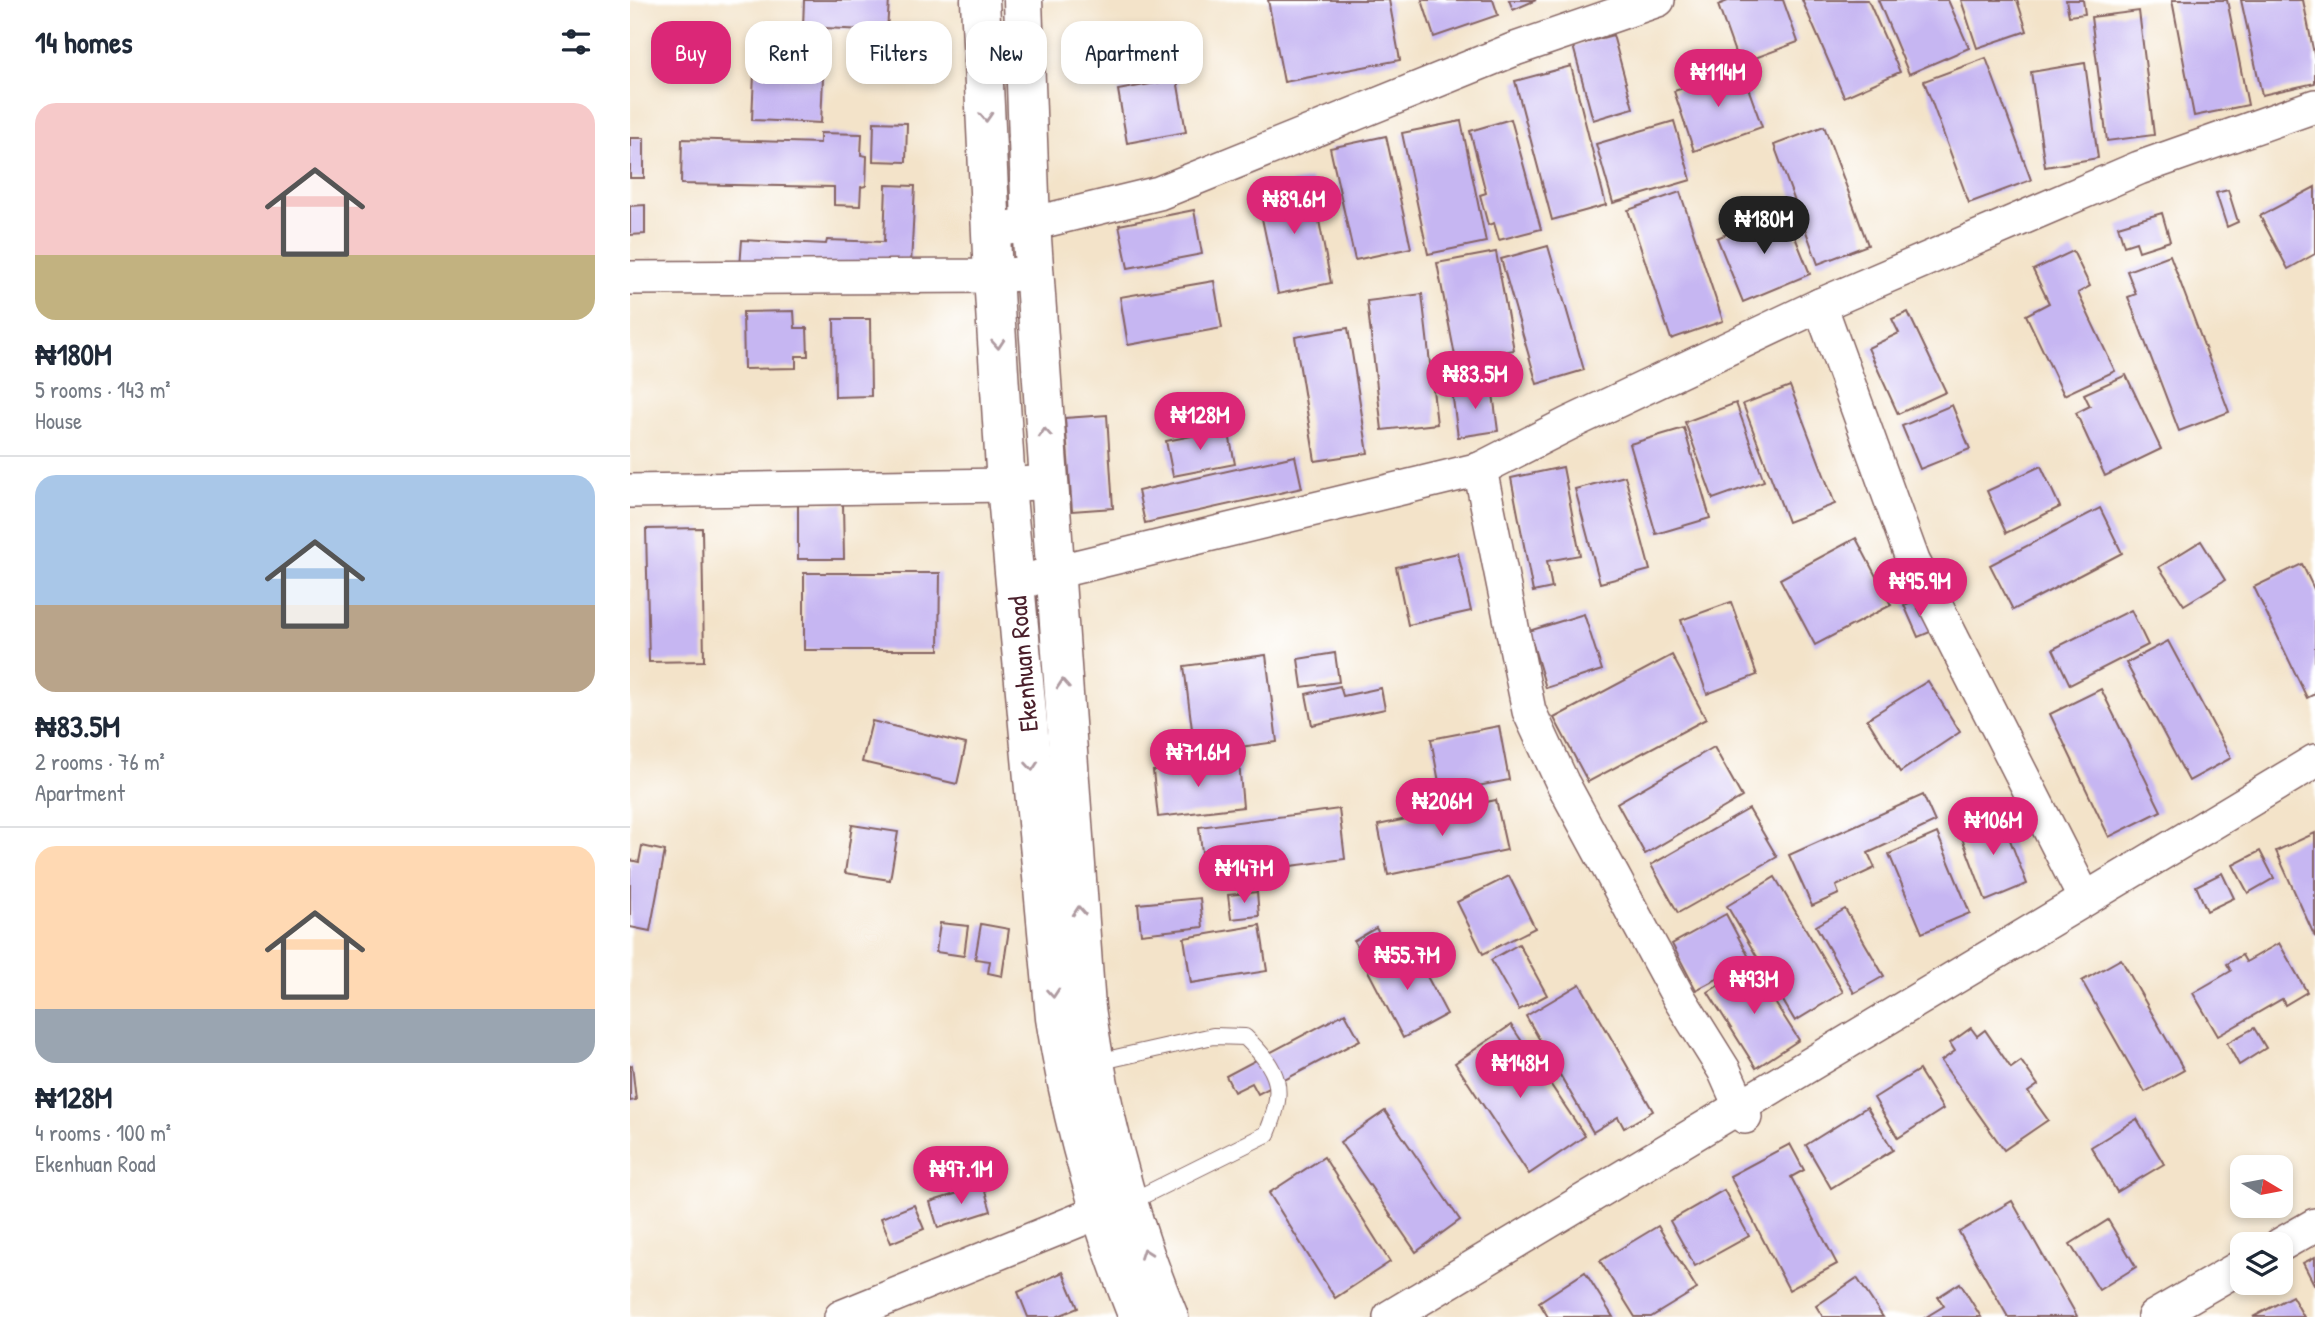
<!DOCTYPE html>
<meta charset="utf-8">
<style>
:root{--surface:#fff;--page:#f2f2f3;--text:#1f2937;--muted:#747a83;--line:#e0e1e3;--accent:#db2777}
body{margin:0;font-family:"Patrick Hand",sans-serif;background:var(--page);color:var(--text);height:100vh;display:flex;flex-direction:column;font-size:26px;white-space:nowrap}
*{box-sizing:border-box;margin:0}
p{font-size:23px;color:var(--muted)}
.icon{flex:none;width:38px;height:38px;fill:none;stroke:currentColor;stroke-width:2;stroke-linecap:round;stroke-linejoin:round}
.map{position:relative;flex:1;overflow:hidden}
.side{display:flex;flex-direction:column;background:var(--surface);width:630px}
.side>*{flex:none}
.top-card{position:absolute;left:21px;top:21px;width:665px;height:63px;display:flex;gap:14px}
.needle{width:46px;rotate:100deg}
.tools{position:absolute;left:1600px;top:1155px;display:grid;gap:14px}
.tools a{display:grid;place-items:center;width:63px;height:63px;border-radius:14px;background:var(--surface);box-shadow:0 4px 10px #0003;font-size:35px}
.price{position:absolute;translate:-50% -60px;padding:0 16px;border-radius:24px;background:var(--accent);color:#fff;font-size:23px;line-height:46px;filter:drop-shadow(0 2px 4px #0008)}
.price::after{content:'';position:absolute;left:50%;top:42px;width:21px;height:16px;margin-left:-10px;background:inherit;clip-path:polygon(0 0,100% 0,50% 100%)}
.price.active{background:#222;color:#fff}
ul{padding:0;list-style:none}
li{display:grid;align-content:center;gap:14px;height:371px;padding:0 35px}
li+li{border-top:2px solid var(--line)}
li span{display:grid;place-items:center;height:217px;border-radius:21px;color:#555}
li>.icon{margin-inline-start:auto}
span .icon{width:126px;height:126px;fill:#fffc;stroke-width:1}
li b{font-size:30px}
h2{display:flex;justify-content:space-between;align-items:center;height:84px;padding:0 35px;font-size:30px}
.pill{padding:0 24px;border-radius:21px;background:var(--surface);box-shadow:0 4px 10px #0003;font-size:24px;line-height:63px}
.pill.active{background:var(--accent);color:#fff}
main{display:flex;flex:1;min-height:0}
.map>svg:first-child{display:block}
</style>
<main>
<section class="side">
<h2>14 homes<svg class="icon" aria-label="filters" viewBox="0 0 24 24"><path d="M4 7h16M4 17h16"/><circle cx="9" cy="7" r="2"/><circle cx="15" cy="17" r="2"/></svg></h2>
<ul>
<li><span style="background:linear-gradient(#f6c9c9 70%,#c2b280 0)"><svg class="icon" aria-label="home" viewBox="0 0 24 24"><path d="M3 11l9-7 9 7M6 9v11h12V9"/></svg></span><div><b>₦180M</b><p>5 rooms · 143 m²</p><p>House</p></div></li>
<li><span style="background:linear-gradient(#a9c7e8 60%,#b9a48a 0)"><svg class="icon" aria-label="home" viewBox="0 0 24 24"><path d="M3 11l9-7 9 7M6 9v11h12V9"/></svg></span><div><b>₦83.5M</b><p>2 rooms · 76 m²</p><p>Apartment</p></div></li>
<li><span style="background:linear-gradient(#ffd9b3 75%,#9aa5b1 0)"><svg class="icon" aria-label="home" viewBox="0 0 24 24"><path d="M3 11l9-7 9 7M6 9v11h12V9"/></svg></span><div><b>₦128M</b><p>4 rooms · 100 m²</p><p>Ekenhuan Road</p></div></li>
</ul>
</section>
<div class="map">
<svg width="1685" height="1317" viewBox="0 0 1685 1317">
<rect width="100%" height="100%" fill="#fff"/>
<filter id="ink" filterUnits="userSpaceOnUse"><feTurbulence type="fractalNoise" baseFrequency=".0143" numOctaves="2"/><feDisplacementMap in="SourceGraphic" scale="14" xChannelSelector="R" yChannelSelector="G"/><feConvolveMatrix kernelMatrix="1 2 1 2 8 2 1 2 1" color-interpolation-filters="sRGB"/></filter>
<filter id="wash" filterUnits="userSpaceOnUse"><feTurbulence type="fractalNoise" baseFrequency=".00686" numOctaves="4" result="noise"/><feDisplacementMap in="SourceGraphic" scale="28" xChannelSelector="R" yChannelSelector="G"/><feGaussianBlur stdDeviation="1.57" result="paint"/><feColorMatrix in="noise" values="0 0 0 0 0 0 0 0 0 0 0 0 0 0 0 0 0 1.4 0 .05"/><feComposite in="paint" operator="in"/></filter>
<g filter="url(#wash)">
<rect width="100%" height="100%" fill="#f3e3c9"/>
<g id="blocks">
<g fill="#c6b6f2">
<path d="M174 0H259L257 31 173 27Z"/>
<path d="M638 0H759L770 60 654 82Z"/>
<path d="M792 0H863L868 15 804 37Z"/>
<path d="M879 0H906L883 10Z"/>
<path d="M1100 0H1153L1168 42 1109 64 1088 5Z"/>
<path d="M1172 0H1238L1270 72 1214 97Z"/>
<path d="M1248 0H1318L1339 48 1279 74Z"/>
<path d="M1331 0H1387L1397 31 1347 48Z"/>
<path d="M1436 0H1453L1455 14 1439 16Z"/>
<path d="M1542 0H1597L1618 105 1564 116Z"/>
<path d="M1611 0H1673L1685 59V83L1632 95Z"/>
<path d="M1509 11 1524 135 1477 141 1461 17Z"/>
<path d="M983 35 1003 108 963 120 943 46Z"/>
<path d="M276 47 295 48 293 70 275 69Z"/>
<path d="M1356 58 1401 180 1339 203 1294 81Z"/>
<path d="M1455 63 1468 158 1415 167 1401 72Z"/>
<path d="M941 66 976 205 922 220 885 81Z"/>
<path d="M1111 68 1132 127 1064 151 1044 91Z"/>
<path d="M124 74 193 77 191 123 122 120Z"/>
<path d="M547 79 556 132 497 143 488 90Z"/>
<path d="M881 119 911 229 869 240 864 223 858 225 850 195 856 193 840 131Z"/>
<path d="M831 121 856 242 798 254 772 133Z"/>
<path d="M1044 121 1061 180 983 203 966 144Z"/>
<path d="M244 122 277 123 276 162 243 161Z"/>
<path d="M1194 126 1238 245 1188 264 1144 145Z"/>
<path d="M190 133 232 134 231 155 237 156 236 186 231 187 230 206 204 205V187L51 184 52 139 190 143Z"/>
<path d="M756 136 781 248 725 260 700 148Z"/>
<rect x="0" y="138" width="14" height="40"/>
<path d="M681 179 701 283 648 294 626 190Z"/>
<path d="M256 185 285 186 281 265 110 268 112 240 196 244 197 240 254 242Z"/>
<path d="M1685 187V254L1658 269 1630 216Z"/>
<path d="M1598 190 1608 222 1597 227 1586 193Z"/>
<path d="M1050 192 1093 321 1041 339 998 210Z"/>
<path d="M15 205V234L0 235V206Z"/>
<path d="M564 210 572 254 498 268 489 225Z"/>
<path d="M1154 210 1180 274 1113 302 1087 238Z"/>
<path d="M1532 213 1540 241 1509 251 1506 242 1494 246 1488 226Z"/>
<path d="M918 246 954 370 907 384 871 259Z"/>
<path d="M1443 251 1460 286 1448 293 1485 371 1434 395 1396 315 1419 303 1403 270Z"/>
<path d="M866 252 884 350 826 361 807 263Z"/>
<path d="M1540 255 1599 412 1549 431 1498 297 1506 294 1497 271Z"/>
<path d="M584 281 592 328 498 345 490 297Z"/>
<path d="M792 294 807 424 752 430 737 301Z"/>
<path d="M164 311 165 328H177L178 356H166V368L114 369 113 312Z"/>
<path d="M1278 312 1316 392 1268 414 1238 348 1269 333 1262 319Z"/>
<path d="M204 319H240L241 396 205 397Z"/>
<path d="M718 328 738 453 685 461 665 337Z"/>
<path d="M1496 375 1531 449 1475 476 1446 413 1460 406 1454 394Z"/>
<path d="M862 386 868 431 828 437 822 391Z"/>
<path d="M1160 386 1205 504 1158 522 1113 404Z"/>
<path d="M1106 403 1134 481 1083 499 1055 422Z"/>
<path d="M1322 405 1340 449 1290 469 1272 426Z"/>
<path d="M477 415 483 508 442 511 435 418Z"/>
<path d="M1054 428 1080 518 1026 534 1000 444Z"/>
<path d="M598 429 605 464 543 476 536 441Z"/>
<path d="M665 456 672 488 515 523 508 491Z"/>
<path d="M1411 466 1430 507 1376 533 1357 491Z"/>
<path d="M933 467 950 555 917 561 922 588 903 592 881 478Z"/>
<path d="M995 476 1020 570 970 583 945 489Z"/>
<path d="M213 504 214 559H168V505Z"/>
<path d="M1470 508 1492 553 1383 610 1360 565Z"/>
<path d="M72 528 74 661 19 662 16 529Z"/>
<path d="M1226 538 1261 605 1185 645 1150 579Z"/>
<path d="M1571 541 1595 580 1554 605 1529 567Z"/>
<path d="M828 553 841 611 778 625 766 567Z"/>
<path d="M1672 564 1685 591V694L1677 698 1624 587Z"/>
<path d="M174 573H310L309 650H174Z"/>
<path d="M1291 598 1305 630 1288 637 1274 605Z"/>
<path d="M1101 602 1127 675 1077 694 1051 620Z"/>
<path d="M1501 610 1518 645 1440 685 1423 649Z"/>
<path d="M954 614 972 670 916 688 899 631Z"/>
<path d="M1538 641 1601 758 1559 781 1496 663Z"/>
<path d="M705 653 709 682 672 687 668 659Z"/>
<path d="M636 655 647 742 565 753 554 666Z"/>
<path d="M1042 655 1076 719 958 782 924 718Z"/>
<path d="M1298 681 1330 732 1270 772 1237 719Z"/>
<path d="M710 686 713 696 751 688 755 709 682 725 676 694Z"/>
<path d="M1471 689 1531 811 1479 837 1420 714Z"/>
<path d="M242 721 336 744 327 784 232 762Z"/>
<path d="M869 726 879 780 811 793 801 739Z"/>
<path d="M1084 747 1112 797 1015 854 987 803Z"/>
<path d="M609 762 613 807 528 817 523 771Z"/>
<path d="M1293 795 1305 822 1238 853 1245 868 1206 886 1209 894 1182 906 1159 855Z"/>
<path d="M866 800 877 850 758 875 748 825Z"/>
<path d="M709 809 715 859 575 877 569 827Z"/>
<path d="M1119 809 1147 857 1048 913 1021 865Z"/>
<path d="M1370 814 1397 884 1356 901 1329 830Z"/>
<path d="M222 825 268 832 260 880 215 873Z"/>
<path d="M1307 833 1340 913 1292 933 1259 854Z"/>
<path d="M1685 833V937L1646 851Z"/>
<path d="M12 846 35 851 20 931 0 927V860L9 862Z"/>
<path d="M1630 851 1644 878 1618 893 1603 865Z"/>
<path d="M1592 873 1604 898 1577 911 1566 886Z"/>
<path d="M879 876 905 928 853 954 827 902Z"/>
<path d="M1145 877 1213 992 1165 1021 1097 906Z"/>
<path d="M627 892 629 916 601 919 598 895Z"/>
<path d="M570 898 573 927 511 934 508 904Z"/>
<path d="M1215 909 1254 976 1224 993 1186 926Z"/>
<path d="M1096 914 1121 961 1066 990 1042 944Z"/>
<path d="M310 923 338 926 334 956 306 952Z"/>
<path d="M351 924 379 929 372 976 358 973 360 961 345 959Z"/>
<path d="M630 925 637 971 561 983 554 938Z"/>
<path d="M746 928 758 949 736 962 724 941Z"/>
<path d="M1649 943 1677 992 1655 1005 1652 999 1588 1036 1563 993 1601 971 1597 964 1612 955 1616 962Z"/>
<path d="M889 944 917 995 889 1010 861 960Z"/>
<path d="M781 946 817 1014 773 1038 737 969Z"/>
<path d="M1491 959 1554 1070 1515 1092 1452 981Z"/>
<path d="M1121 965 1169 1040 1126 1068 1078 992Z"/>
<path d="M950 984 1023 1111 994 1128 988 1117 963 1132 896 1016Z"/>
<path d="M715 1013 730 1040 628 1094 622 1083 604 1092 596 1076Z"/>
<path d="M881 1025 955 1136 899 1174 825 1063Z"/>
<path d="M1341 1028 1347 1036 1355 1030 1381 1068 1391 1061 1408 1085 1398 1092 1418 1120 1374 1150 1311 1061 1325 1051 1320 1043Z"/>
<path d="M1624 1028 1636 1048 1609 1065 1597 1043Z"/>
<path d="M2 1065 6 1100 0 1101V1066Z"/>
<path d="M1289 1070 1313 1109 1268 1138 1244 1098Z"/>
<path d="M1237 1107 1263 1150 1201 1188 1176 1145Z"/>
<path d="M755 1111 830 1220 786 1252 710 1142Z"/>
<path d="M1507 1119 1534 1164 1487 1192 1461 1147Z"/>
<path d="M1160 1144 1174 1170 1161 1177 1207 1264 1159 1290 1100 1176Z"/>
<path d="M694 1157 760 1262 705 1298 639 1193Z"/>
<path d="M353 1185 361 1211 308 1228 300 1202Z"/>
<path d="M1094 1190 1119 1236 1065 1266 1040 1221Z"/>
<path d="M1382 1201 1447 1316 1445 1317H1378L1329 1232Z"/>
<path d="M284 1205 294 1229 261 1243 251 1218Z"/>
<path d="M1478 1220 1506 1267 1469 1290 1440 1244Z"/>
<path d="M1028 1226 1067 1289 1021 1317H1005L970 1261Z"/>
<path d="M1685 1257V1286L1673 1263Z"/>
<path d="M433 1272 448 1308 426 1317H398L388 1292Z"/>
<path d="M955 1272 983 1317H918L909 1302Z"/>
<path d="M1227 1278 1253 1317H1193L1186 1306Z"/>
<path d="M1330 1283 1351 1317H1296L1314 1306 1308 1297Z"/>
<path d="M1662 1296 1674 1317H1623Z"/>
</g>
</g>
</g>
<g filter="url(#ink)">
<use href="#blocks" fill-opacity="0" stroke="#856462" stroke-width="2"/>
<g fill="none" stroke-linecap="round" stroke-linejoin="round">
<g stroke="#856462" stroke-width="18">
<path id="lane" d="M463 1063 583 1036 615 1037C650 1071 656 1088 637 1134L498 1203"/>
</g>
<g stroke="#856462" stroke-width="36">
<g id="street">
<path d="M361 231 401 224 529 193 885 49 1028 0"/>
<path d="M0 278 363 276 405 273"/>
<path d="M1190 305 1283 561 1455 899"/>
<path d="M850 469 899 711 932 782 1049 998 1094 1070 1115 1117"/>
<path d="M0 491 376 485 418 482"/>
<path d="M386 584 425 572 850 469 938 424 1190 305 1509 168 1685 106"/>
<path d="M1650 1245 1685 1225"/>
<path d="M211 1317 469 1212 496 1203"/>
<path d="M760 1317 1685 761"/>
<path d="M1524 1317 1612 1266"/>
</g>
</g>
<g stroke="#856462" stroke-width="41">
<g id="secondary">
<path d="M350 0 363 276 376 485 425 1018C441 1120 469 1220 508 1317"/>
<path d="M393 0 401 224 456 1008C471 1113 498 1219 539 1317"/>
</g>
</g>
<use href="#lane" stroke="#fff" stroke-width="16"/>
<use href="#street" stroke="#fff" stroke-width="33"/>
<use href="#secondary" stroke="#fff" stroke-width="38"/>
</g>
<defs><path id="oneway-chevron" d="M-2-3.5L2.5 0L-2 3.5" fill="none" stroke-width="1.6" stroke-linecap="round" stroke-linejoin="round" transform="scale(1.75)"/></defs>
<g stroke="#ae9aa0">
<use href="#oneway-chevron" transform="translate(356 117) rotate(87)"/>
<use href="#oneway-chevron" transform="translate(368 344) rotate(86)"/>
<use href="#oneway-chevron" transform="translate(415 433) rotate(-94)"/>
<use href="#oneway-chevron" transform="translate(433 684) rotate(-94)"/>
<use href="#oneway-chevron" transform="translate(402 766) rotate(85)"/>
<use href="#oneway-chevron" transform="translate(449 911) rotate(-94)"/>
<use href="#oneway-chevron" transform="translate(423 993) rotate(85)"/>
<use href="#oneway-chevron" transform="translate(515 1253) rotate(-110)"/>
</g>
</g>
<g text-anchor="middle" stroke-width="5" stroke-linejoin="round" paint-order="stroke">
<g font-size="26" fill="#4a1f2b" stroke="#fff">
<text transform="translate(393 664) rotate(-95)" y="9">Ekenhuan Road</text>
</g>
</g>
</svg>
<div class="tools">
<a><svg class="needle" viewBox="-14 -14 28 28"><path d="M0-13l5 13h-10z" fill="#e53935"/><path d="M0 13l5-13h-10z" fill="#747a83"/></svg></a>
<a><svg class="icon" aria-label="layers" viewBox="0 0 24 24"><path d="M12 4l9 5-9 5-9-5zM3 14l9 5 9-5"/></svg></a>
</div>
<b class="price" style="left:1088px;top:109px">₦114M</b>
<b class="price" style="left:664px;top:236px">₦89.6M</b>
<b class="price active" style="left:1134px;top:256px">₦180M</b>
<b class="price" style="left:845px;top:411px">₦83.5M</b>
<b class="price" style="left:570px;top:452px">₦128M</b>
<b class="price" style="left:1290px;top:618px">₦95.9M</b>
<b class="price" style="left:568px;top:789px">₦71.6M</b>
<b class="price" style="left:812px;top:838px">₦206M</b>
<b class="price" style="left:1363px;top:857px">₦106M</b>
<b class="price" style="left:614px;top:905px">₦147M</b>
<b class="price" style="left:777px;top:992px">₦55.7M</b>
<b class="price" style="left:1124px;top:1016px">₦93M</b>
<b class="price" style="left:890px;top:1100px">₦148M</b>
<b class="price" style="left:331px;top:1206px">₦97.1M</b>
<div class="top-card">
<a class="pill active">Buy</a>
<a class="pill">Rent</a>
<a class="pill">Filters</a>
<a class="pill">New</a>
<a class="pill">Apartment</a>
</div>
</div>
</main>
